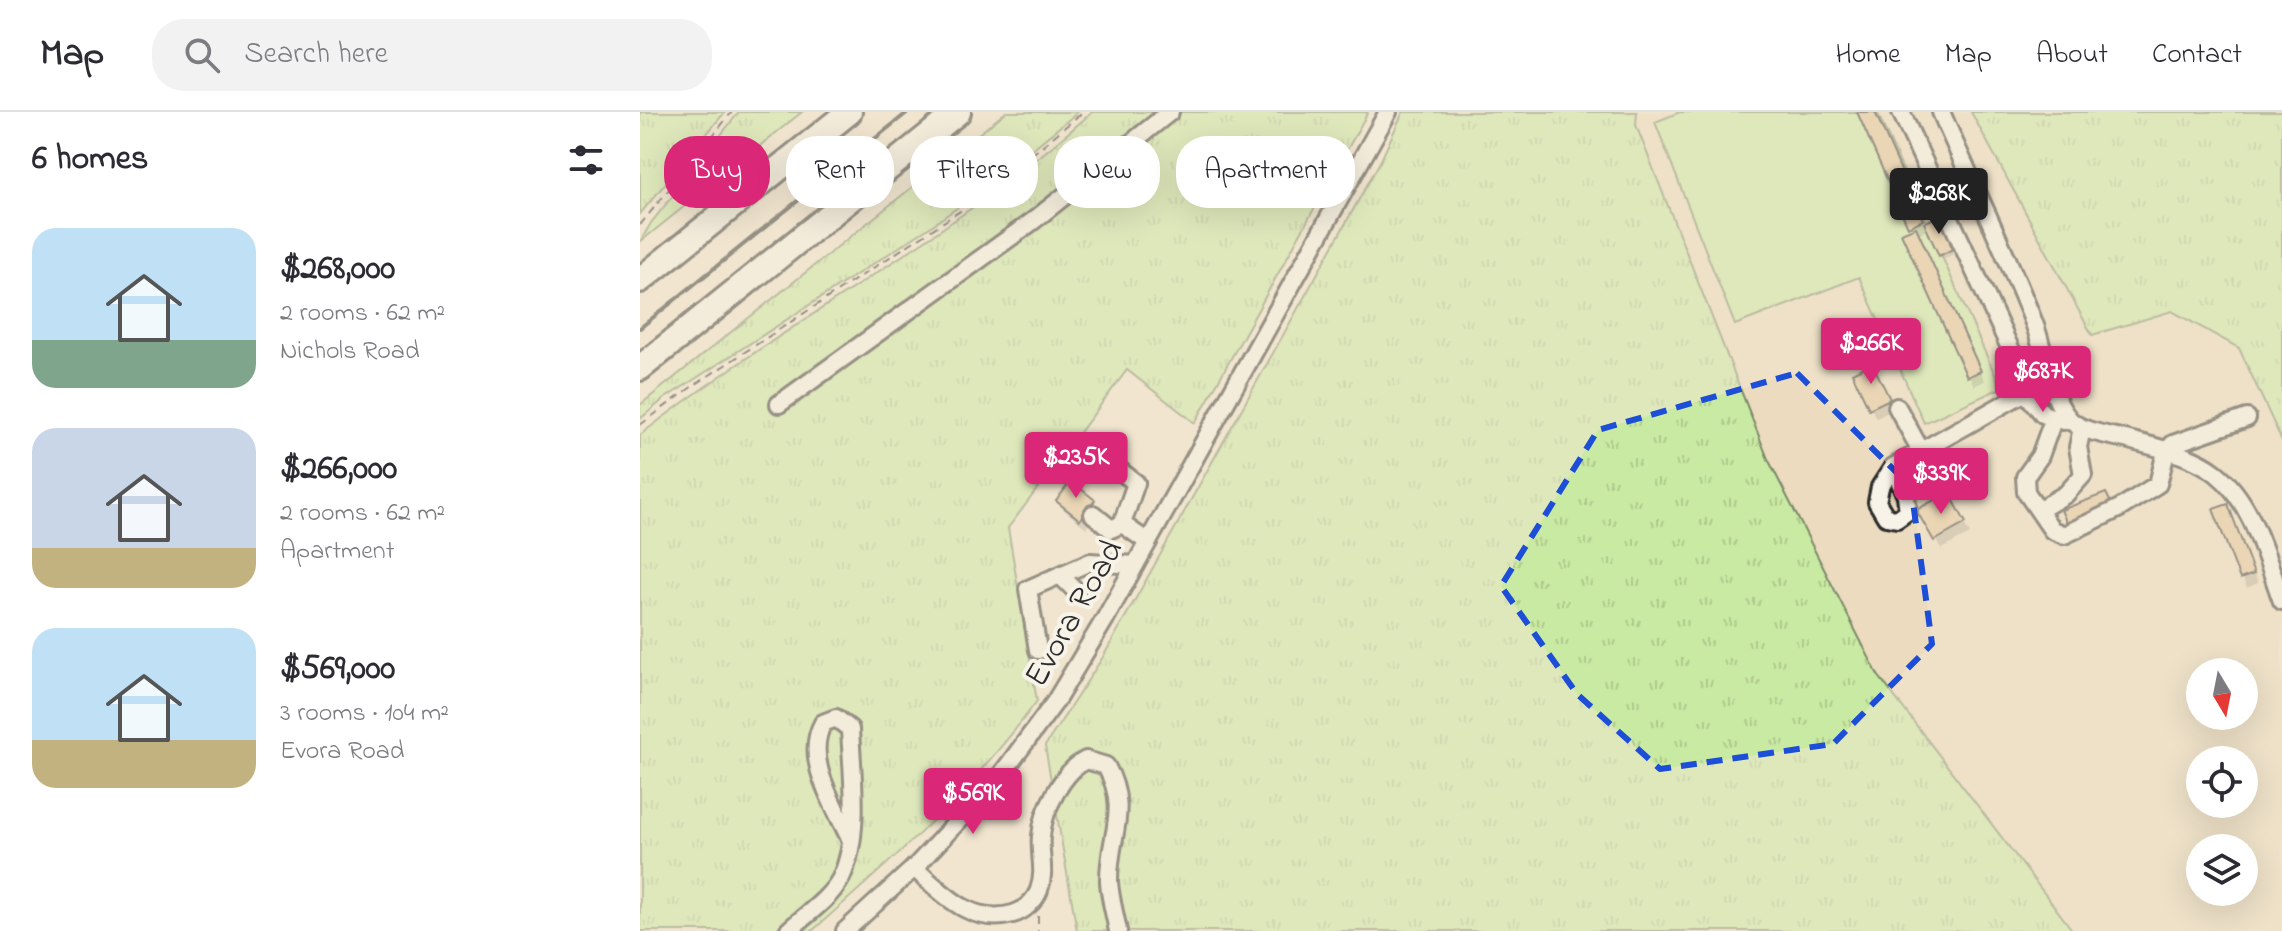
<!DOCTYPE html>
<meta charset="utf-8">
<style>
:root{--surface:#fff;--page:#f2f2f3;--text:#2b2b33;--muted:#7c7c81;--line:#e1e1e2;--accent:#db2777}
body{margin:0;font-family:"Indie Flower",sans-serif;background:var(--page);color:var(--text);height:100vh;display:flex;flex-direction:column;font-size:30px;white-space:nowrap}
*{box-sizing:border-box;margin:0}
p{font-size:26px;color:var(--muted)}
.icon{flex:none;width:44px;height:44px;fill:none;stroke:currentColor;stroke-width:2;stroke-linecap:round;stroke-linejoin:round}
.map{position:relative;flex:1;overflow:hidden}
.sheet{display:flex;flex-direction:column;background:var(--surface);width:640px}
.sheet>*{flex:none}
.hud{position:absolute;left:24px;top:24px;width:760px;height:72px;display:flex;gap:16px}
.needle{width:52px;rotate:170deg}
.tools{position:absolute;left:1546px;top:546px;display:grid;gap:16px}
.tools a{display:grid;place-items:center;width:72px;height:72px;border-radius:50%;background:var(--surface);box-shadow:0 8px 32px #0002;font-size:40px}
.price{position:absolute;translate:-50% -68px;padding:0 18px;border-radius:8px;background:var(--accent);color:#fff;font-size:26px;line-height:52px;filter:drop-shadow(0 2px 4px #0008)}
.price::after{content:'';position:absolute;left:50%;top:48px;width:24px;height:18px;margin-left:-12px;background:inherit;clip-path:polygon(0 0,100% 0,50% 100%)}
.price.current{background:#222;color:#fff}
ul{padding:0;list-style:none}
li{display:flex;align-items:center;gap:24px;height:200px;padding:0 32px}
li span{display:grid;place-items:center;flex:none;width:224px;height:160px;border-radius:24px;color:#555}
li>.icon{margin-inline-start:auto}
span .icon{width:96px;height:96px;fill:#fffc;stroke-width:1}
li b{font-size:34px}
h2{display:flex;justify-content:space-between;align-items:center;height:96px;padding:0 32px;font-size:34px}
.tag{padding:0 28px;border-radius:32px;background:var(--surface);box-shadow:0 8px 32px #0002;font-size:28px;line-height:72px}
.tag.current{background:var(--accent);color:#fff}
header{display:flex;align-items:center;gap:48px;box-sizing:border-box;height:112px;padding:0 40px;background:var(--surface);border-bottom:2px solid var(--line)}
header strong{font-size:38px}
nav{display:flex;gap:44px;margin-inline-start:auto;font-size:28px}
.search{width:560px;height:72px;background:var(--page);display:flex;align-items:center;gap:20px;box-sizing:border-box;padding:0 28px;border-radius:32px;color:var(--muted);font-size:30px}
main{display:flex;flex:1;min-height:0}
.map>svg:first-child{display:block}
</style>
<header>
<strong>Map</strong>
<div class="search"><svg class="icon" aria-label="search" viewBox="0 0 24 24"><circle cx="10" cy="10" r="6"/><path d="M15 15l6 6"/></svg>Search here</div>
<nav><a>Home</a><a>Map</a><a>About</a><a>Contact</a></nav>
</header>
<main>
<section class="sheet">
<h2>6 homes<svg class="icon" aria-label="filters" viewBox="0 0 24 24"><path d="M4 7h16M4 17h16"/><circle cx="9" cy="7" r="2"/><circle cx="15" cy="17" r="2"/></svg></h2>
<ul>
<li><span style="background:linear-gradient(#bfe0f5 70%,#7fa58c 0)"><svg class="icon" aria-label="home" viewBox="0 0 24 24"><path d="M3 11l9-7 9 7M6 9v11h12V9"/></svg></span><div><b>$268,000</b><p>2 rooms · 62 m²</p><p>Nichols Road</p></div></li>
<li><span style="background:linear-gradient(#c9d6e8 75%,#c2b280 0)"><svg class="icon" aria-label="home" viewBox="0 0 24 24"><path d="M3 11l9-7 9 7M6 9v11h12V9"/></svg></span><div><b>$266,000</b><p>2 rooms · 62 m²</p><p>Apartment</p></div></li>
<li><span style="background:linear-gradient(#bfe0f5 70%,#c2b280 0)"><svg class="icon" aria-label="home" viewBox="0 0 24 24"><path d="M3 11l9-7 9 7M6 9v11h12V9"/></svg></span><div><b>$569,000</b><p>3 rooms · 104 m²</p><p>Evora Road</p></div></li>
</ul>
</section>
<div class="map">
<svg width="1642" height="819" viewBox="0 0 1642 819">
<defs>
<pattern id="grass-tufts" width="24" height="20" patternUnits="userSpaceOnUse" patternTransform="scale(2)"><rect width="24" height="20" fill="#c9eaa3"/><path d="M3 7l-1-3M5 7V3M7 7l1-3M15 17l-1-3M17 17v-4M19 17l1-3" fill="none" stroke="#adc98c"/></pattern>
</defs>
<rect width="100%" height="100%" fill="#f1e5cf"/>
<filter id="ink" filterUnits="userSpaceOnUse"><feTurbulence type="fractalNoise" baseFrequency=".0125" numOctaves="2"/><feDisplacementMap in="SourceGraphic" scale="16" xChannelSelector="R" yChannelSelector="G"/><feConvolveMatrix kernelMatrix="1 2 1 2 8 2 1 2 1" color-interpolation-filters="sRGB"/></filter>
<g filter="url(#ink)">
<path fill="#ecdbbe" fill-rule="evenodd" d="M997 0H1331L1452 223 1532 198 1599 236 1642 329V819H1433L1238 563 1128 347 996 13ZM1560 560H1604V604H1560ZM1560 648H1604V692H1560ZM1560 736H1604V780H1560Z"/>
<g fill="url(#grass-tufts)" stroke="#7a8a67" stroke-width="2">
<path d="M0 0H85L0 102Z"/>
<path d="M99 0H162L0 130 11 111Z"/>
<path d="M366 0H438L334 84 287 117 24 287 0 307V293Z"/>
<path d="M452 0H728L555 311 487 258 368 416 397 589C331 679 255 746 172 819H0V323C147 208 312 127 452 0Z"/>
<path d="M763 0H997L996 13 1128 347 1238 563 1433 819H437L405 634 463 545 741 48Z"/>
<path d="M1331 0H1642V329L1599 236 1532 199 1452 223Z"/>
</g>
<path fill="#c9eaa3" stroke="#7a8a67" stroke-width="2" d="M1040 0H1237L1361 276 1284 311 1219 165 1095 213 1015 10Z"/>
<g fill="#0003">
<path d="M1219 0H1234L1285 113 1297 107 1306 116 1314 142 1303 147 1289 117 1277 122 1345 269 1334 274 1264 122 1273 118Z"/>
<path d="M1214 262 1237 263 1254 297 1236 306Z"/>
<path d="M1308 383 1330 422 1301 437 1279 399Z"/>
<path d="M418 389 454 390 459 399 446 416 424 398Z"/>
<path d="M1592 404 1618 471 1607 476 1602 466Z"/>
</g>
<g fill="#e2c395" stroke="#2b2b2b" stroke-width="2">
<path d="M1217 0H1235L1283 108 1268 115Z"/>
<path d="M1298 104 1314 130 1310 131 1313 137 1299 144 1284 111Z"/>
<path d="M1276 115 1341 259 1327 265 1261 121Z"/>
<path d="M1232 251 1250 287 1229 297 1212 261Z"/>
<path d="M431 369 455 388 440 408 416 389Z"/>
<path d="M1309 380 1326 411 1294 429 1276 398Z"/>
<path d="M1466 381 1473 395 1428 414 1421 398Z"/>
<path d="M1588 392 1614 462 1600 467 1573 397Z"/>
</g>
<g fill="none" stroke-linecap="round" stroke-linejoin="round">
<g stroke="#2b2b2b" stroke-width="22">
<g id="minor">
<path d="M1261 0 1389 277"/>
<path d="M1301 0C1331 70 1366 139 1394 211 1406 241 1407 281 1429 307 1441 320 1469 323 1485 327 1514 335 1552 342 1576 361 1613 390 1626 446 1642 489"/>
<path d="M1385 280 1403 302 1423 309"/>
<path d="M139 292 393 109 530 0"/>
<path d="M1257 295 1281 339"/>
<path d="M1413 308 1400 344 1385 365 1386 380 1412 418 1424 423 1480 396 1518 372 1526 340 1533 332 1607 306"/>
<path d="M1253 355 1266 384 1268 399 1257 407 1246 405 1237 390 1240 375 1253 355 1410 266"/>
<path d="M427 358 448 334 496 371 482 412"/>
<path d="M1399 398 1426 382 1443 363 1438 335 1442 316"/>
<path d="M453 402 471 417 482 412 508 430"/>
<path d="M421 464 436 479"/>
<path d="M398 538 388 477 450 450 495 453"/>
<path d="M274 756C303 781 331 814 373 802 384 799 395 789 399 778 406 759 399 743 401 724 403 698 423 659 446 648L466 654C491 699 468 724 469 770 470 786 475 803 478 819"/>
<path d="M148 819C165 803 190 787 201 766 221 723 212 663 210 617L196 606 183 611C163 647 194 692 210 727"/>
<path d="M205 819 274 756 361 663 415 590 465 507 748 0"/>
</g>
</g>
<g stroke="#2b2b2b" stroke-width="30">
<g id="highway">
<path d="M0 168 209 0"/>
<path d="M0 256 318 0"/>
</g>
</g>
<g stroke="#2b2b2b" stroke-width="2" stroke-dasharray="8 6" stroke-linecap="butt">
<path d="M0 113 92 0"/>
<path d="M0 313 53 274 337 88 443 0"/>
<path d="M398 804V819"/>
</g>
<use href="#minor" stroke="#f7f3e8" stroke-width="16"/>
<use href="#highway" stroke="#f7f3e8" stroke-width="24"/>
<path stroke="#2b2b2b" stroke-width="4" d="M0 216 268 0"/>
</g>
</g>
<path d="M0 0H1642V819H0ZM1157 261 1271 375 1292 532 1193 632 1020 657 937 582 861 474 958 318Z" fill="#f1e5cf" fill-opacity=".55" fill-rule="evenodd"/>
<path fill="none" stroke="#1d4ed8" stroke-width="6" stroke-dasharray="16 10" stroke-linejoin="round" d="M1157 261 1271 375 1292 532 1193 632 1020 657 937 582 861 474 958 318Z"/>
<g text-anchor="middle" stroke-width="8" stroke-linejoin="round" paint-order="stroke">
<g font-size="34" fill="#2b2b2b" stroke="#f7f3e8">
<text transform="translate(432 500) rotate(-60)" y="12">Evora Road</text>
</g>
</g>
</svg>
<div class="tools">
<a><svg class="needle" viewBox="-14 -14 28 28"><path d="M0-13l5 13h-10z" fill="#e53935"/><path d="M0 13l5-13h-10z" fill="#7c7c81"/></svg></a>
<a><svg class="icon" aria-label="locate" viewBox="0 0 24 24"><circle cx="12" cy="12" r="6"/><path d="M12 2v4M12 18v4M2 12h4M18 12h4"/></svg></a>
<a><svg class="icon" aria-label="layers" viewBox="0 0 24 24"><path d="M12 4l9 5-9 5-9-5zM3 14l9 5 9-5"/></svg></a>
</div>
<b class="price current" style="left:1299px;top:124px">$268K</b>
<b class="price" style="left:1231px;top:274px">$266K</b>
<b class="price" style="left:1403px;top:302px">$687K</b>
<b class="price" style="left:436px;top:388px">$235K</b>
<b class="price" style="left:1301px;top:404px">$339K</b>
<b class="price" style="left:333px;top:724px">$569K</b>
<div class="hud">
<a class="tag current">Buy</a>
<a class="tag">Rent</a>
<a class="tag">Filters</a>
<a class="tag">New</a>
<a class="tag">Apartment</a>
</div>
</div>
</main>
